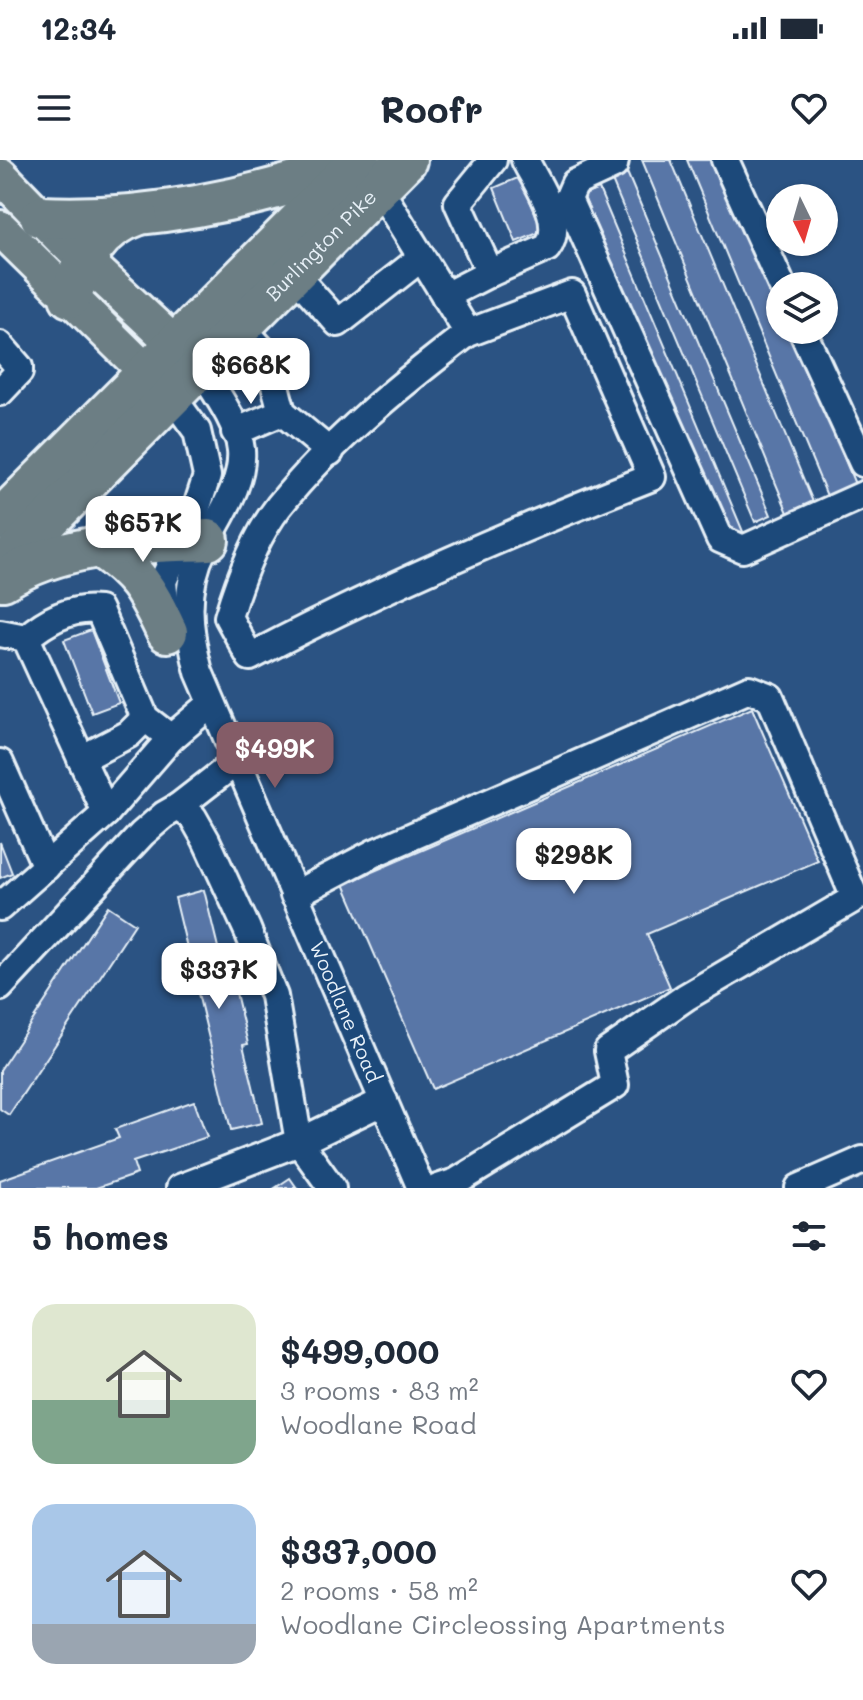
<!DOCTYPE html>
<meta charset="utf-8">
<style>
:root{--surface:#fff;--page:#f6f6f7;--text:#1f2937;--muted:#747a83;--accent:#845c67}
body{margin:0;font-family:Mali,sans-serif;background:var(--page);color:var(--text);height:100vh;display:flex;flex-direction:column;font-size:30px;white-space:nowrap}
*{box-sizing:border-box;margin:0}
p{font-size:26px;color:var(--muted)}
.icon{flex:none;width:44px;height:44px;fill:none;stroke:currentColor;stroke-width:2;stroke-linecap:round;stroke-linejoin:round}
.map{position:relative;height:1028px;overflow:hidden}
.details{display:flex;flex-direction:column;background:var(--surface);flex:1}
.details>*{flex:none}
.needle{width:52px;rotate:175deg}
.buttons{position:absolute;left:766px;top:24px;display:grid;gap:16px}
.buttons a{display:grid;place-items:center;width:72px;height:72px;border-radius:50%;background:var(--surface);box-shadow:0 2px 6px #0004;font-size:40px}
.price{position:absolute;translate:-50% -68px;padding:0 18px;border-radius:16px;background:#fff;color:#222;font-size:26px;line-height:52px;filter:drop-shadow(0 2px 4px #0008)}
.price::after{content:'';position:absolute;left:50%;top:48px;width:24px;height:18px;margin-left:-12px;background:inherit;clip-path:polygon(0 0,100% 0,50% 100%)}
.price.active{background:var(--accent);color:#fff}
ul{padding:0;list-style:none}
li{display:flex;align-items:center;gap:24px;height:200px;padding:0 32px}
li span{display:grid;place-items:center;flex:none;width:224px;height:160px;border-radius:24px;color:#555}
li>.icon{margin-inline-start:auto}
span .icon{width:96px;height:96px;fill:#fffc;stroke-width:1}
li b{font-size:34px}
h2{display:flex;justify-content:space-between;align-items:center;height:96px;padding:0 32px;font-size:34px}
.status{display:flex;justify-content:space-between;align-items:center;height:56px;padding:0 40px;background:var(--surface);direction:ltr}
.status svg{height:22px;fill:currentColor}
header{display:flex;justify-content:space-between;align-items:center;height:104px;padding:0 32px;background:var(--surface);font-size:36px;font-weight:700}
.map>svg:first-child{display:block}
</style>
<div class="status"><b>12:34</b><svg viewBox="0 0 49 12"><path d="M0 12V9h3v3zM5 12V6h3v6zM10 12V3h3v9zM15 12V0h3v12zM26 1h20v11H26zM47 4h2v5h-2z"/></svg></div>
<header><svg class="icon" aria-label="menu" viewBox="0 0 24 24"><path d="M4 6h16M4 12h16M4 18h16"/></svg>Roofr<svg class="icon" aria-label="heart" viewBox="0 0 24 24"><path d="M12 20l-8-8c-3-5 5-10 8-4 3-6 11-1 8 4z"/></svg></header>
<div class="map">
<svg width="863" height="1028" viewBox="0 0 863 1028">
<rect width="100%" height="100%" fill="#2b5383"/>
<filter id="ink" filterUnits="userSpaceOnUse"><feTurbulence type="fractalNoise" baseFrequency=".0125" numOctaves="2"/><feDisplacementMap in="SourceGraphic" scale="16" xChannelSelector="R" yChannelSelector="G"/><feConvolveMatrix kernelMatrix="1 2 1 2 8 2 1 2 1" color-interpolation-filters="sRGB"/></filter>
<g filter="url(#ink)">
<g fill="#5976a7" stroke="#e8f1f8" stroke-width="2">
<path d="M642 0H671L813 342 788 353Z"/>
<path d="M687 0H720L780 144V170H791L855 324 827 336Z"/>
<path d="M626 10 771 355 755 362 610 16Z"/>
<path d="M520 17 543 71 516 82 494 28Z"/>
<path d="M599 29 744 374 728 381 583 35Z"/>
<path d="M91 470 119 543 92 553 64 480Z"/>
<path d="M752 548 818 701 647 774 670 827 433 929 344 724Z"/>
<path d="M0 682 12 713 0 718Z"/>
<path d="M204 730 223 808 228 806 233 820 248 884 243 885 262 963 231 970 175 738Z"/>
<path d="M108 746 135 764 9 955 0 949V910Z"/>
<path d="M194 941 207 977 133 1002 137 1014 96 1028H0V1020L119 978 115 969Z"/>
<path d="M290 1018 297 1028H275Z"/>
</g>
<g fill="none" stroke-linecap="round" stroke-linejoin="round">
<g stroke="#e8f1f8" stroke-width="32">
<g id="minor">
<path d="M615 0 614 5 575 23 568 39 720 379 743 389 863 335"/>
<path d="M725 0 782 126"/>
<path d="M379 28 468 173C400 225 333 279 279 346 255 377 239 420 228 457L250 497C380 428 516 370 652 317L572 134 468 173"/>
<path d="M490 113 547 88C566 62 537 25 525 0"/>
<path d="M294 114 338 163 421 98"/>
<path d="M445 136 490 113 458 43 493 0"/>
<path d="M241 167 267 195 282 252 330 292"/>
<path d="M802 170 863 303"/>
<path d="M0 185 19 207V212L0 232"/>
<path id="s1" d="M200 208C215 232 238 262 241 290 244 324 218 358 204 387 183 428 188 469 199 512L421 1028"/>
<path d="M235 272 282 252"/>
<path d="M166 455 163 421 197 347 207 316 197 271 172 237"/>
<path d="M0 473 26 478"/>
<path d="M26 478C47 460 71 447 99 450L145 558 171 578"/>
<path d="M26 478 106 653"/>
<path d="M81 599 129 574 145 558"/>
<path d="M0 603 46 707"/>
<path d="M178 647 236 602"/>
<path d="M294 735 374 693 749 529 770 537 855 738 686 837 608 891 615 925 456 1022 438 1028"/>
<path d="M0 747 106 653 171 578 211 544"/>
<path d="M0 827 142 674 164 655 178 647 193 657 206 680 247 769 274 836 299 982 332 1028"/>
<path d="M180 1028 299 982 384 941"/>
<path d="M799 1028 863 1000"/>
</g>
</g>
<g stroke="#e8f1f8" stroke-width="40">
<g id="major">
<path d="M0 15 62 79 194 202"/>
<path d="M0 68 166 231"/>
</g>
</g>
<g stroke="#e8f1f8" stroke-width="46">
<g id="highway">
<path d="M41 57C143 62 251 40 347 6"/>
<path d="M70 137C84 99 96 69 137 55"/>
<path d="M0 360 360 0"/>
<path d="M100 387C140 415 146 429 167 472"/>
<path id="s2" d="M0 409 406 0"/>
<path d="M3 420C66 381 136 383 208 380"/>
</g>
</g>
<use href="#minor" stroke="#1f4a7a" stroke-width="26"/>
<use href="#major" stroke="#6c7e84" stroke-width="34"/>
<use href="#highway" stroke="#6c7e84" stroke-width="40"/>
</g>
</g>
<g text-anchor="middle" stroke-width="6" stroke-linejoin="round" paint-order="stroke">
<g font-size="20" fill="#e8f1f8" stroke="#1f4a7a">
<text dy="7" stroke="none"><textPath href="#s2" startOffset="456">Burlington Pike</textPath></text>
<text dy="7" stroke="none"><textPath href="#s1" startOffset="696">Woodlane Road</textPath></text>
</g>
</g>
</svg>
<div class="buttons">
<a><svg class="needle" viewBox="-14 -14 28 28"><path d="M0-13l5 13h-10z" fill="#e53935"/><path d="M0 13l5-13h-10z" fill="#747a83"/></svg></a>
<a><svg class="icon" aria-label="layers" viewBox="0 0 24 24"><path d="M12 4l9 5-9 5-9-5zM3 14l9 5 9-5"/></svg></a>
</div>
<b class="price" style="left:251px;top:246px">$668K</b>
<b class="price" style="left:143px;top:404px">$657K</b>
<b class="price active" style="left:275px;top:630px">$499K</b>
<b class="price" style="left:574px;top:736px">$298K</b>
<b class="price" style="left:219px;top:851px">$337K</b>
</div>
<section class="details">
<h2>5 homes<svg class="icon" aria-label="filters" viewBox="0 0 24 24"><path d="M4 7h16M4 17h16"/><circle cx="9" cy="7" r="2"/><circle cx="15" cy="17" r="2"/></svg></h2>
<ul>
<li><span style="background:linear-gradient(#dfe7d0 60%,#7fa58c 0)"><svg class="icon" aria-label="home" viewBox="0 0 24 24"><path d="M3 11l9-7 9 7M6 9v11h12V9"/></svg></span><div><b>$499,000</b><p>3 rooms · 83 m²</p><p>Woodlane Road</p></div><svg class="icon" aria-label="heart" viewBox="0 0 24 24"><path d="M12 20l-8-8c-3-5 5-10 8-4 3-6 11-1 8 4z"/></svg></li>
<li><span style="background:linear-gradient(#a9c7e8 75%,#9aa5b1 0)"><svg class="icon" aria-label="home" viewBox="0 0 24 24"><path d="M3 11l9-7 9 7M6 9v11h12V9"/></svg></span><div><b>$337,000</b><p>2 rooms · 58 m²</p><p>Woodlane Circleossing Apartments</p></div><svg class="icon" aria-label="heart" viewBox="0 0 24 24"><path d="M12 20l-8-8c-3-5 5-10 8-4 3-6 11-1 8 4z"/></svg></li>
</ul>
</section>
